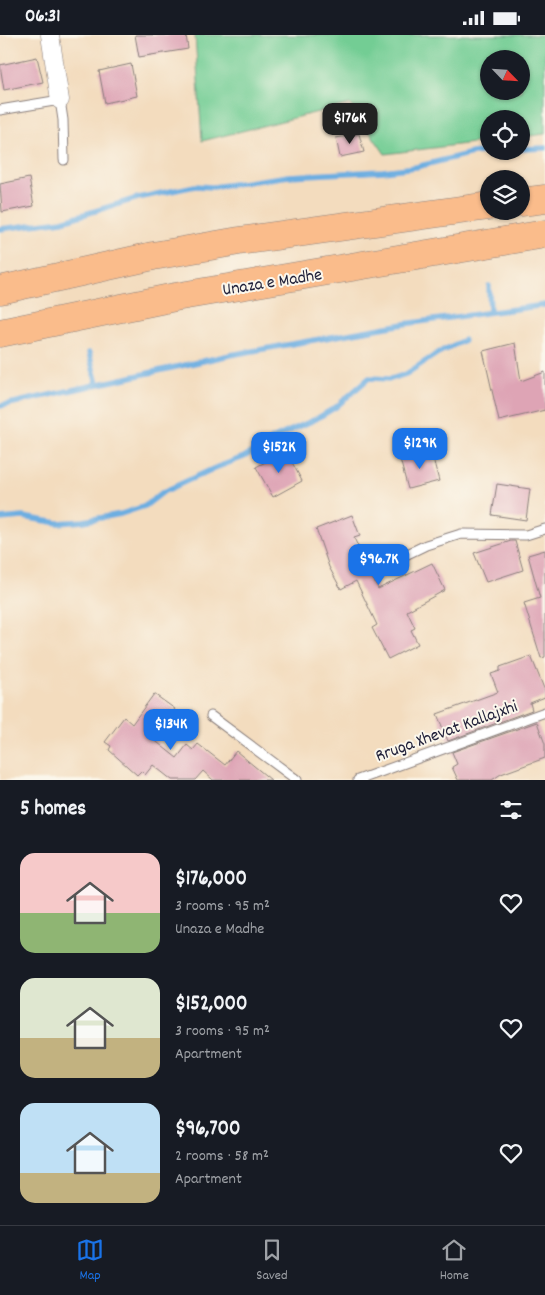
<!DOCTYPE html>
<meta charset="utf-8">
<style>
:root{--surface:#171b24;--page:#20242c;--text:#f1f3f6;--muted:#9ea1a6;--line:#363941;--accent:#1a73e8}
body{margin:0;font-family:Dekko,sans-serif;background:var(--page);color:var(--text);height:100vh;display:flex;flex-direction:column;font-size:19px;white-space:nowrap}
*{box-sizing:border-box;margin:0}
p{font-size:16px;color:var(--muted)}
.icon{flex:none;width:28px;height:28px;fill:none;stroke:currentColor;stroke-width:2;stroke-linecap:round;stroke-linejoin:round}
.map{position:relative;height:745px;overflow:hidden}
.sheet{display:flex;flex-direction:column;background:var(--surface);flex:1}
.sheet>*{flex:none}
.needle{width:32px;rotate:115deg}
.tools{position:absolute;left:480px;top:15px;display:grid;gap:10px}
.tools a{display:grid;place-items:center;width:50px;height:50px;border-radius:50%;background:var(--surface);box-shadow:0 1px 4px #0004;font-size:25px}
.price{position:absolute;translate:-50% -42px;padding:0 11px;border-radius:10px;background:var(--accent);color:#fff;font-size:16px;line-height:32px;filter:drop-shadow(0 1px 2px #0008)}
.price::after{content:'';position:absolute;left:50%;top:30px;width:15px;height:11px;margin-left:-8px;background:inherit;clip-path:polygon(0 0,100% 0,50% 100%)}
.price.on{background:#222;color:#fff}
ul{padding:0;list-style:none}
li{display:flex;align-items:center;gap:15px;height:125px;padding:0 20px}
li span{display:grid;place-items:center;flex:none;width:140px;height:100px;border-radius:15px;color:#555}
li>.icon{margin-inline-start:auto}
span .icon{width:60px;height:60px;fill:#fffc;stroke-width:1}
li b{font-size:21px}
h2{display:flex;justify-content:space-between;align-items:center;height:60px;padding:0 20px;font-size:21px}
.status{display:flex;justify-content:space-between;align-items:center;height:35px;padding:0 25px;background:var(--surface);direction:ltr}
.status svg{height:14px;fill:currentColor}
.menu{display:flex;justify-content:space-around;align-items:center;height:70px;border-top:1px solid var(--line);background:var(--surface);font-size:14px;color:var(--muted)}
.menu a{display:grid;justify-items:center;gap:2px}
.menu .on{color:var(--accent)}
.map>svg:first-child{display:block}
</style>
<div class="status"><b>06:31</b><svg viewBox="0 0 49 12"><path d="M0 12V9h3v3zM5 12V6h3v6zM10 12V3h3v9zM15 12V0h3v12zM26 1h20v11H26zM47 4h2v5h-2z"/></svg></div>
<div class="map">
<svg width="545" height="745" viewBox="0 0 545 745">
<rect width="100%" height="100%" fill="#fbf7ec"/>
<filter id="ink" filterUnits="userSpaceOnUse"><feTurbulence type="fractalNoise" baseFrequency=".02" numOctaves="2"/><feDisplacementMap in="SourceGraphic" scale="10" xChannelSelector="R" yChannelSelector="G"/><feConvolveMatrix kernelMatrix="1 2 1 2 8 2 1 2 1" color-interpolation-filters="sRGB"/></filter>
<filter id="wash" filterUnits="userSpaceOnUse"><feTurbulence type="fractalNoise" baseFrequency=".0096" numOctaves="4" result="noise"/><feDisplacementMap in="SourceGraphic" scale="20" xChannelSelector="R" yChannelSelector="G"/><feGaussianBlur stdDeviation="1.12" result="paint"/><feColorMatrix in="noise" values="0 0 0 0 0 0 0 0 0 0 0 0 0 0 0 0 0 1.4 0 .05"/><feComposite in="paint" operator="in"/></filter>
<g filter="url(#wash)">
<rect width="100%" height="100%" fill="#f3dcbe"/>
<path fill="#73cd94" stroke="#4a7868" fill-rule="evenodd" d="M195 0H545V99L521 102V84H489V106L385 119 350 69 202 106ZM489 24H521V56H489Z"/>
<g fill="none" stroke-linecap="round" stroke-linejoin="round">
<g stroke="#6daee1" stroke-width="5.5">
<path d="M521 114 545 113"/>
<path d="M0 194 62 186 138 163 195 151 213 152 289 141 383 136 416 132 472 118 489 116"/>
<path d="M489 251 490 277"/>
<path d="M89 318 97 349"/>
<path d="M0 371 230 320 404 289 545 270"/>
<path d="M0 484 23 482 58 488 84 486 121 479 145 471 163 457 215 433 244 422 274 403 316 384 336 372 369 343 391 344 406 339 438 318 464 305"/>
</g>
</g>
<g id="blocks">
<g fill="#dea4b5">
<path d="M135 0H186L188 14 139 22Z"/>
<path d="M37 22 43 47 4 55 0 30Z"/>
<path d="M131 29 137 61 105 68 99 36Z"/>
<path d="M359 99 364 117 340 122 336 103Z"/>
<path d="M29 143 34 171 2 177 0 149Z"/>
<path d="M515 308 521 346 545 337V375L499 386 483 316Z"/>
<path d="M286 416 302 446 273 462 256 432Z"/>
<path d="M431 416 439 446 408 454 400 424Z"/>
<path d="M497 449 530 454 526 485 492 480Z"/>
<path d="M352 480 360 501 354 503 378 554 432 528 445 555 407 576 415 593 411 595 418 609 388 624 372 593 377 590 356 546 341 554 329 532 316 494Z"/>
<path d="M511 506H515L523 535 486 547 474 518Z"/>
<path d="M545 515V622L541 623 524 568 540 563 528 520Z"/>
<path d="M531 621 545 656V662L530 668 532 675 448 706 437 679 498 657 491 639 500 636V632Z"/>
<path d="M154 659 175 674 153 704 177 723 187 710 193 715 198 709 225 730 236 716 271 745H213L203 736 195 745H172L153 730 145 740 141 736 137 740 109 715 111 711 105 707 124 682 132 689Z"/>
<path d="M537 687 545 709V723L501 739 492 745H458L452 732 457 729 452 717Z"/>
</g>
</g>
</g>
<g filter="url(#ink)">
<use href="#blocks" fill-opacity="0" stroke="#8a7f7c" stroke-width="1"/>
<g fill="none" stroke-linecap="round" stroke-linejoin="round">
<g stroke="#8a7f7c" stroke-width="11">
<g id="lane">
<path d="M0 75 60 65 63 85 64 125"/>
<path d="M393 526 426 510 461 499 526 500 545 494"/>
<path d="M211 681 297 745"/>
<path d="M358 745 545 677"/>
</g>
</g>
<g stroke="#8a7f7c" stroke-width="19">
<path id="street" d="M50 0 60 65"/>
</g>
<g stroke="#8a7f7c" stroke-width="29">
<g id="highway">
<path d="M521 167 545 164"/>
<path d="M0 255 153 221 239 206 489 171"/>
<path d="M0 298 175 262 545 199"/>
</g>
</g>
<use href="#lane" stroke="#fff" stroke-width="9"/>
<use href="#street" stroke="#fff" stroke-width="18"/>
<use href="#highway" stroke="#fabc8b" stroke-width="28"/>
</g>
</g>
<g text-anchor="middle" stroke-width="4" stroke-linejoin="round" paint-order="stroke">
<g font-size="18" fill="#22223b" stroke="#fbf7ec">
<text transform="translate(272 246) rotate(-9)" y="6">Unaza e Madhe</text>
<text transform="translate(446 695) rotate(-20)" y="6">Rruga Xhevat Kallajxhi</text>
</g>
</g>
</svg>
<div class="tools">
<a><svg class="needle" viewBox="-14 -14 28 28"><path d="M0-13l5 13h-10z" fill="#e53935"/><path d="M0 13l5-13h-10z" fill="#9ea1a6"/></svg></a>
<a><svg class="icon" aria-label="locate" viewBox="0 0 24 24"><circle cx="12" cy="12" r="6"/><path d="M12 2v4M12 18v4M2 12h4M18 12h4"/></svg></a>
<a><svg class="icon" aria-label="layers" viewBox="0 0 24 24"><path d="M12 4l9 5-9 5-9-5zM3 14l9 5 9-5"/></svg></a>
</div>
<b class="price on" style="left:350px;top:110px">$176K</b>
<b class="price" style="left:420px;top:435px">$129K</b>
<b class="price" style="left:279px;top:439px">$152K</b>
<b class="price" style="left:379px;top:551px">$96.7K</b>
<b class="price" style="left:171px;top:716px">$134K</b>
</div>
<section class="sheet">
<h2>5 homes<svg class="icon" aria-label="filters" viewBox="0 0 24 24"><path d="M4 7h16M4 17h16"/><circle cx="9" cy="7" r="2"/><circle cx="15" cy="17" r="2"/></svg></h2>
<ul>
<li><span style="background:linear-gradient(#f6c9c9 60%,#8fb573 0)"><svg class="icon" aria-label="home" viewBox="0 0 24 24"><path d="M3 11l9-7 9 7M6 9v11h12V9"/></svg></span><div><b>$176,000</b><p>3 rooms · 95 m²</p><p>Unaza e Madhe</p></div><svg class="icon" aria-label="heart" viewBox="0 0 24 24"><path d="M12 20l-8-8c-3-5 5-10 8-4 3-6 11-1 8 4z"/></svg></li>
<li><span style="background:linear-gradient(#dfe7d0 60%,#c2b280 0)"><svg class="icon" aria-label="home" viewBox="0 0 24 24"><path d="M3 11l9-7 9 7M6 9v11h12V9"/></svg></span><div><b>$152,000</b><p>3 rooms · 95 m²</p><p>Apartment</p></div><svg class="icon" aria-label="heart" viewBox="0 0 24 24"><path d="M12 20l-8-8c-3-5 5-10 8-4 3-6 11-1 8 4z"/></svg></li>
<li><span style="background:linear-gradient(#bfe0f5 70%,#c2b280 0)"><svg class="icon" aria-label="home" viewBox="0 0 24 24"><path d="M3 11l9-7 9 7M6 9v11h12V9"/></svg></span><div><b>$96,700</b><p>2 rooms · 58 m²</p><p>Apartment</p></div><svg class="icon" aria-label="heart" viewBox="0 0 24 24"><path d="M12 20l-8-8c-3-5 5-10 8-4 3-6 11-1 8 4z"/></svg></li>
</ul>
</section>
<nav class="menu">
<a class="on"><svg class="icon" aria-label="map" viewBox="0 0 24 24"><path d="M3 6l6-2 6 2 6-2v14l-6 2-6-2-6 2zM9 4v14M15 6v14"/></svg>Map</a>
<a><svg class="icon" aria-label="saved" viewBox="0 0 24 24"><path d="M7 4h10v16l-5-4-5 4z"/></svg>Saved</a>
<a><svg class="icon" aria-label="home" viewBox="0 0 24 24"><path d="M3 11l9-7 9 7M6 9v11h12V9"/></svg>Home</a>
</nav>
